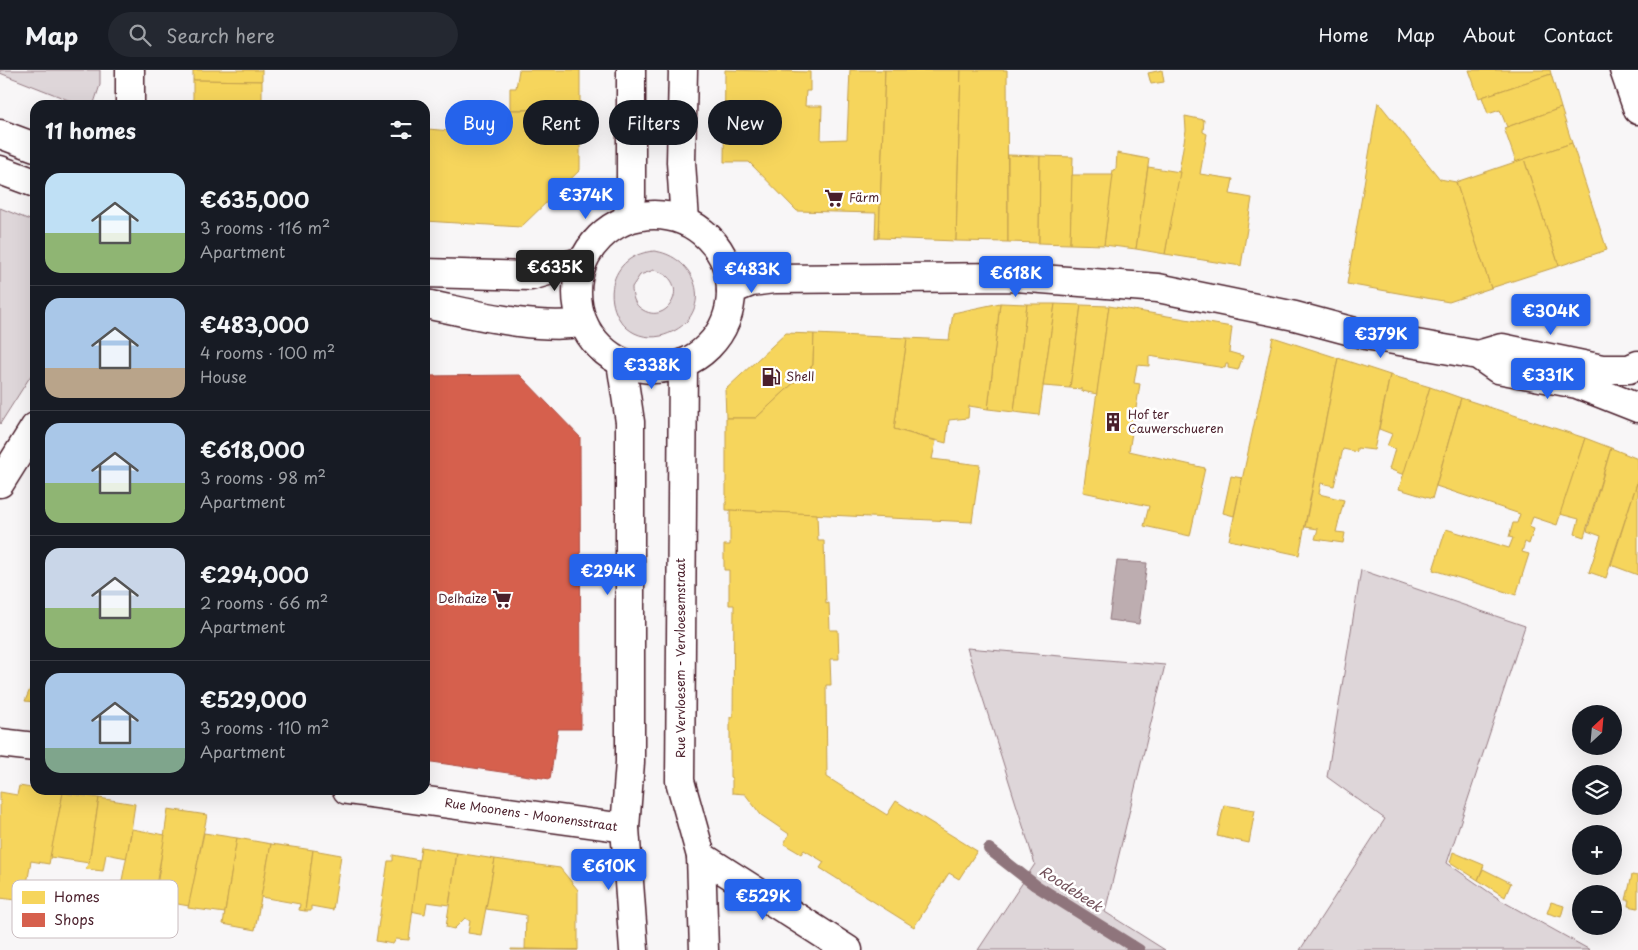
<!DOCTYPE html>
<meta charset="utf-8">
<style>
:root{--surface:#171b24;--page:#242831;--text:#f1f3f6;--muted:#9ea1a6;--line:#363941;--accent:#2563eb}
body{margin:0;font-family:"Playpen Sans",sans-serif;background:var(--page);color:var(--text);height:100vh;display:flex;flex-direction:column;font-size:19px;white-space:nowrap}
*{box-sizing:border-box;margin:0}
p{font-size:16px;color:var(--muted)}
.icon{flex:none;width:28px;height:28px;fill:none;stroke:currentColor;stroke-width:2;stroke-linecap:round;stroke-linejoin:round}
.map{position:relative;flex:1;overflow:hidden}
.details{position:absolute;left:30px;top:30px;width:400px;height:695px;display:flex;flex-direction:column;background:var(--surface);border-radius:15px;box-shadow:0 5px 20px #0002}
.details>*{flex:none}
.guide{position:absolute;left:445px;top:30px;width:475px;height:45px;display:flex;gap:10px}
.needle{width:32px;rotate:26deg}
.controls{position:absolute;left:1572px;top:635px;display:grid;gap:10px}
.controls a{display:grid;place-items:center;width:50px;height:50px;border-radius:50%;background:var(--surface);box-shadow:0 5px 20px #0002;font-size:25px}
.price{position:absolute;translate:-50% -42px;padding:0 11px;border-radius:5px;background:var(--accent);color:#fff;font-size:16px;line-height:32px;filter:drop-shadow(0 1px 2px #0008)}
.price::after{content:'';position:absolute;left:50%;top:30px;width:15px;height:11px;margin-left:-8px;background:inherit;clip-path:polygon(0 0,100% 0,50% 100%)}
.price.on{background:#222;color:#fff}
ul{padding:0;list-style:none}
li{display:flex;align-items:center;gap:15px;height:125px;padding:0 15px}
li+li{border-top:1px solid var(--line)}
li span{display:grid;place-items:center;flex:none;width:140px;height:100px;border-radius:15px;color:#555}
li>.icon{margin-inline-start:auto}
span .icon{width:60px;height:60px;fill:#fffc;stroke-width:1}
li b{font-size:21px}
h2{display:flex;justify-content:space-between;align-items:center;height:60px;padding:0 15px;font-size:21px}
.pill{padding:0 18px;border-radius:22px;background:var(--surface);box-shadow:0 5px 20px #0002;font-size:18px;line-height:45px}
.pill.on{background:var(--accent);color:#fff}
header{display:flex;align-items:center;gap:30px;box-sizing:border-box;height:70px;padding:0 25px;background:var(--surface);border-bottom:1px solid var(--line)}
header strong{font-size:24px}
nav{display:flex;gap:28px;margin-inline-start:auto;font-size:18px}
.search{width:350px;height:45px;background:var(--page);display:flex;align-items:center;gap:12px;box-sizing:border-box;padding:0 18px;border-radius:28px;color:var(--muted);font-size:19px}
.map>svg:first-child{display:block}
</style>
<header>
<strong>Map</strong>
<div class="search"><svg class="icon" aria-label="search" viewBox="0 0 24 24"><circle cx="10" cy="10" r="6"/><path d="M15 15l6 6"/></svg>Search here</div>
<nav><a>Home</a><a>Map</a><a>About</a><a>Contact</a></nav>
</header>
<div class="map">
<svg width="1638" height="880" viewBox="0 0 1638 880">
<rect width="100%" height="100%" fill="#f8f6f7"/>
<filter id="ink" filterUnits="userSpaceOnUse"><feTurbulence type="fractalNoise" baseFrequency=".02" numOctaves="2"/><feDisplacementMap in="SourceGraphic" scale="10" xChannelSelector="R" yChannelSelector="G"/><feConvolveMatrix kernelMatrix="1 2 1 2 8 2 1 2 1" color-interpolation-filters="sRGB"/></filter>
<g filter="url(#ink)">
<g fill="#ded6d9" stroke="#947a82" fill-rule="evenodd">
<path d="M0 0H100V15L94 33H76L0 3Z"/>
<path d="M0 138 35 152V299L0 354Z"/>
<path d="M654 181C688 185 710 223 687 251 680 259 671 263 661 266 605 277 590 187 654 181ZM654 200C693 210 669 256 643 240 634 235 632 226 632 217L640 205Z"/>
<path d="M1361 500 1525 556 1447 793 1502 831 1590 880H1300L1385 749 1327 707Z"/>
<path d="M967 578 1165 595 1105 842 1165 880H978L1035 794Z"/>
</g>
<path fill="#bdadb0" stroke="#8f747b" d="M1117 491 1147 493 1139 554 1109 550Z"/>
<g fill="#f6d55c" stroke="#c29e4d">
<path d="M193 0H262V11L193 10Z"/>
<path d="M519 0H580V40H510V18H516Z"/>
<path d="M725 0 810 2V21H806L805 36H822L821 70 847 69 850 0H885L879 168 875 169 876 143 797 141 749 92H724Z"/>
<path d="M885 0H961L956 171 879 168Z"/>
<path d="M961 0H1007L1008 172 956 171Z"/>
<path d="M1162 0 1164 12 1151 14 1148 3Z"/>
<path d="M1469 0H1550L1551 4 1479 28Z"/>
<path d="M1551 4 1561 38 1507 57 1500 40 1488 44 1482 27Z"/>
<path d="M193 10 262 11V35H193Z"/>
<path d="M1378 32 1440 109 1456 112 1491 218 1449 232 1347 214Z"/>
<path d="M1561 38 1572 73 1516 92 1504 58Z"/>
<path d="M502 40H580V100L521 157 425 151V76L428 59 495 65 502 59Z"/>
<path d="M1185 46 1204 50 1203 62 1207 64 1200 104 1233 109 1230 124 1252 128 1241 196 1165 184 1186 60Z"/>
<path d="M1572 73 1607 180 1559 196 1524 89Z"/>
<path d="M1117 83 1149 89 1136 179 1104 175 1113 100 1116 99Z"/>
<path d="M1008 85 1040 86 1039 173 1008 172Z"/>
<path d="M1040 86 1073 87 1070 174 1039 173Z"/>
<path d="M1524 89 1559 196 1491 218 1456 112Z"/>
<path d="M1148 97 1180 102 1165 184 1136 179Z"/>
<path d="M1072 105H1113L1104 175 1070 174Z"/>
<path d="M1000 233 1027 234 1014 342 988 339Z"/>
<path d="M1000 233 988 339 969 336 968 348 949 350 946 373 894 359 907 268 949 270 953 243Z"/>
<path d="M1027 234H1055L1039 345 1014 342Z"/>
<path d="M1055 234 1081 235 1070 318 1043 316Z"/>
<path d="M1081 235 1109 236 1097 324 1082 321V319L1070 318Z"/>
<path d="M1109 236 1232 257 1229 282 1243 286 1238 300 1228 298V294H1226L1225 298 1149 286V296L1137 295 1134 313 1140 314 1129 381 1205 398 1190 466 1144 456 1149 436 1083 422Z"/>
<path d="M786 263 814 264 813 295 756 348H726L725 320Z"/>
<path d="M814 264 907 268 894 359 936 371 932 389 980 395 972 452 726 440V348H756L813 295Z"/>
<path d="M1273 267 1338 288 1299 485 1229 470Z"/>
<path d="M1338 288 1390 305 1374 380 1357 378V382L1343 379 1334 416 1321 413 1319 424 1344 430 1336 462 1345 463 1343 473 1315 469 1318 459 1305 457Z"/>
<path d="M1390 305 1430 317 1404 405 1389 399 1395 379 1387 376 1392 364 1379 359Z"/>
<path d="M1430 317 1461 328 1432 429 1399 419Z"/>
<path d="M1461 328 1585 368 1557 455 1533 447 1529 457 1534 459 1529 474 1525 472 1522 482 1529 484 1516 525 1433 500 1446 459 1509 478 1513 468 1509 467 1513 453H1517L1520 444 1436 416Z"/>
<path d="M1585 368 1611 378 1584 467 1575 464 1579 449 1560 444Z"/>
<path d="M1611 378 1638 389V410L1606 508 1589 502 1601 466 1587 461Z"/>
<path d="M1231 406 1242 408 1234 446 1223 443Z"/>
<path d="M1638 410V505L1611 495Z"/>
<path d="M730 440 817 444 818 471H824L826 534 829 533 830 560H838L839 589H830L831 615H826L827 707 887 745 896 731 977 781 959 809 949 803 914 857 820 798 824 792 804 780 801 784 784 774 789 764 761 745 745 724 732 723V708L730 707V647H733L734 535H729V500H724V475H730Z"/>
<path d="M35 607V632L25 631Z"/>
<path d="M19 716 63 723 49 794 31 791 24 831 0 828V722L17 725Z"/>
<path d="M63 723 99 728 89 793 50 787Z"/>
<path d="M99 728 135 734 127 788 106 784 103 801 85 799 89 793Z"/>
<path d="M1224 735 1255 740 1249 773 1217 766Z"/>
<path d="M168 739 207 745 189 836 155 830Z"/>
<path d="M132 759 165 765 150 849 116 841Z"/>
<path d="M204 763 237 768 225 843 188 838Z"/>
<path d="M237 768 271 774 255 860 223 854Z"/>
<path d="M271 774 313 780 305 841 299 840 300 834 261 827Z"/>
<path d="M421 777 457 783 449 835 427 832 425 844 411 841Z"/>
<path d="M313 780 341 785 333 840 311 836V841H305Z"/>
<path d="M1453 782 1484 795 1478 810 1450 792Z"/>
<path d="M457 783 495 789 481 865 468 863 470 851 465 848 454 859 446 857Z"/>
<path d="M393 785 419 790 409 870 396 869 393 874 376 871 388 791H393Z"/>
<path d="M495 789 560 798 578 820V880L525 879 526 845 486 839Z"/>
<path d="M1483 799 1511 813 1505 827 1478 810Z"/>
<path d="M1632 805 1638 806V838L1628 836 1629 830H1626Z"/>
<path d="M1551 832 1564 836 1561 847 1547 843Z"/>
<path d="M511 879 578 880H511Z"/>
</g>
<path fill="#d6604d" stroke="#ac4c43" d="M520 305 580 367 581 659H558L550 709 425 691V306Z"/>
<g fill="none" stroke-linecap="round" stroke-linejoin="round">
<path stroke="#8f747b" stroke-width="12" d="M989 779 1035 815 1139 880"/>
<g stroke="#4a1f2b" stroke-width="31">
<g id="street">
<path d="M1624 0 1638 40"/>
<path d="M130 35V0"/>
<path d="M0 413 35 357"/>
<path d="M0 673 35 677"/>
<path d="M347 720 625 758"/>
<path d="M701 786 848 880"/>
</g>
</g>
<g stroke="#4a1f2b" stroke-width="31">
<g id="secondary">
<path d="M683 0 681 92 685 151"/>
<path d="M0 64 35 77"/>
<path d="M0 100 35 113"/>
<circle cx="654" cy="222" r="77"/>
<path d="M627 149 631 127V0"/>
<path d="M425 203 531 206 582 191"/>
<path d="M731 220 751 212 774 209 1016 207 1158 218 1295 246 1366 265 1478 285 1498 299 1577 314 1638 338"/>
<path d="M425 234C476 244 531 260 583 253"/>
<path d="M1478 285 1502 278 1602 299H1629L1638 295"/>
<path d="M621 292 630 352V692L625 758 634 880"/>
<path d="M683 293 680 711 701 786 704 880"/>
</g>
</g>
<use href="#street" stroke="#fff" stroke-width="28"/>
<use href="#secondary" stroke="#fff" stroke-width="28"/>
</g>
</g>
<defs>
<g id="supermarket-bare" transform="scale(1.5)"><path d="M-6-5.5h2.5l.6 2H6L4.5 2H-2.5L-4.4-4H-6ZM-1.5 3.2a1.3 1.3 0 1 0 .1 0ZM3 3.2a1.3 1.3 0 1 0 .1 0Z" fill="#4a1f2b" stroke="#fff" stroke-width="2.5" paint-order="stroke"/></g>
<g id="fuel-bare" transform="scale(1.5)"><path d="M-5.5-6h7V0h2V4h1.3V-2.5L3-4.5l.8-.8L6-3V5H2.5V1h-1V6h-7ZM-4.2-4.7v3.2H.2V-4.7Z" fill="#4a1f2b" stroke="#fff" stroke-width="2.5" paint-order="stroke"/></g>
<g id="building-bare" transform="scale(1.5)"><path d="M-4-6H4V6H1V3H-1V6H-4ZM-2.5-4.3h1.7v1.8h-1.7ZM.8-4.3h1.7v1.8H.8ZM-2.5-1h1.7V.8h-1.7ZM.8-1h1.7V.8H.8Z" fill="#4a1f2b" stroke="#fff" stroke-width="2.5" paint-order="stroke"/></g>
</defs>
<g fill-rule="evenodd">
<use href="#supermarket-bare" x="834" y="128"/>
<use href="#fuel-bare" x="771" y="307"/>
<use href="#building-bare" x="1113" y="352"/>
<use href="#supermarket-bare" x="502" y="529"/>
</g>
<g text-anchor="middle" stroke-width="5" stroke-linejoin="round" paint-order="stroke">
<g font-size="12" fill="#4a1f2b" stroke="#fff" text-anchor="start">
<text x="849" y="132">Färm</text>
<text x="786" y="311">Shell</text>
<text x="1128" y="349">Hof ter<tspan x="1128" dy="14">Cauwerschueren</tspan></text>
<text x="487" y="533" text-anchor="end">Delhaize</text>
</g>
<g font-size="12" fill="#4a1f2b" stroke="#fff">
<text transform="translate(681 588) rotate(-90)" y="4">Rue Vervloesem - Vervloesemstraat</text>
<text transform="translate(531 745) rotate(8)" y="4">Rue Moonens - Moonensstraat</text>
</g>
<g font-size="14" font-style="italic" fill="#72515a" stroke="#fff">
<text transform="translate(1071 819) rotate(33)" y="5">Roodebeek</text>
</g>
</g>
<rect x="12" y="810" width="166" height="58" rx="8" fill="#fff" stroke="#c9bcbf" stroke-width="1"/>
<rect x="22" y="821" width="23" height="13" fill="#f6d55c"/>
<rect x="22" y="843" width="23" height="14" fill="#d6604d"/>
<g font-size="14" fill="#4a1f2b">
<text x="54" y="832">Homes</text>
<text x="54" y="855">Shops</text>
</g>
</svg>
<div class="controls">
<a><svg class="needle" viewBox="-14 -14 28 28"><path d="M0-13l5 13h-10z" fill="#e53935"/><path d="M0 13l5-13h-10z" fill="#9ea1a6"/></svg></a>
<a><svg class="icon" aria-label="layers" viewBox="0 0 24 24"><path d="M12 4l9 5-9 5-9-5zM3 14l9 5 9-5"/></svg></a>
<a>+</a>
<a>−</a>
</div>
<b class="price" style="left:586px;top:150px">€374K</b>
<b class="price on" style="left:555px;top:222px">€635K</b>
<b class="price" style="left:752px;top:224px">€483K</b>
<b class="price" style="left:1016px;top:228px">€618K</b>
<b class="price" style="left:1551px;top:266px">€304K</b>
<b class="price" style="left:1381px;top:289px">€379K</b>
<b class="price" style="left:652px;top:320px">€338K</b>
<b class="price" style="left:1548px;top:330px">€331K</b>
<b class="price" style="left:608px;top:526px">€294K</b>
<b class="price" style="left:609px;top:821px">€610K</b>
<b class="price" style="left:763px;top:851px">€529K</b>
<div class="guide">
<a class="pill on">Buy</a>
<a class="pill">Rent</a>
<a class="pill">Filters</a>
<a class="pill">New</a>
</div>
<section class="details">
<h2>11 homes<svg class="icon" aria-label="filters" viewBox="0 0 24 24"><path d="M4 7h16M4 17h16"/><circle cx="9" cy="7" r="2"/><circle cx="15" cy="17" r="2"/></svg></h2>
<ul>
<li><span style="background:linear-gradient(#bfe0f5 60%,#8fb573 0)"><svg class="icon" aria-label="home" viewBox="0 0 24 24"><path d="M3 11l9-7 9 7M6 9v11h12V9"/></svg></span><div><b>€635,000</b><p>3 rooms · 116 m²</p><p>Apartment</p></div></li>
<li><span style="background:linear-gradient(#a9c7e8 70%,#b9a48a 0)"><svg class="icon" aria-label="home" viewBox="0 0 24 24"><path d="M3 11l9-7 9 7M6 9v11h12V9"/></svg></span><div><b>€483,000</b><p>4 rooms · 100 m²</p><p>House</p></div></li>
<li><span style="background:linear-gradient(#a9c7e8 60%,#8fb573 0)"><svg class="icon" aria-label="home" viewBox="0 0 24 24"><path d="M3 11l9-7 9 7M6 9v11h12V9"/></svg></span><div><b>€618,000</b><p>3 rooms · 98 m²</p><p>Apartment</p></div></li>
<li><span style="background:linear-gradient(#c9d6e8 60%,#8fb573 0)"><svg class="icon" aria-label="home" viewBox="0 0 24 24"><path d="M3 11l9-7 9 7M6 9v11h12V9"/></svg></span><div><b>€294,000</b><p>2 rooms · 66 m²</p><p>Apartment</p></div></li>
<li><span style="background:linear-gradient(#a9c7e8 75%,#7fa58c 0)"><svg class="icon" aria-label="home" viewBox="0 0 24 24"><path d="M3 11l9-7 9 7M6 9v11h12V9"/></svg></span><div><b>€529,000</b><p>3 rooms · 110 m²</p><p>Apartment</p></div></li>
</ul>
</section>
</div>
